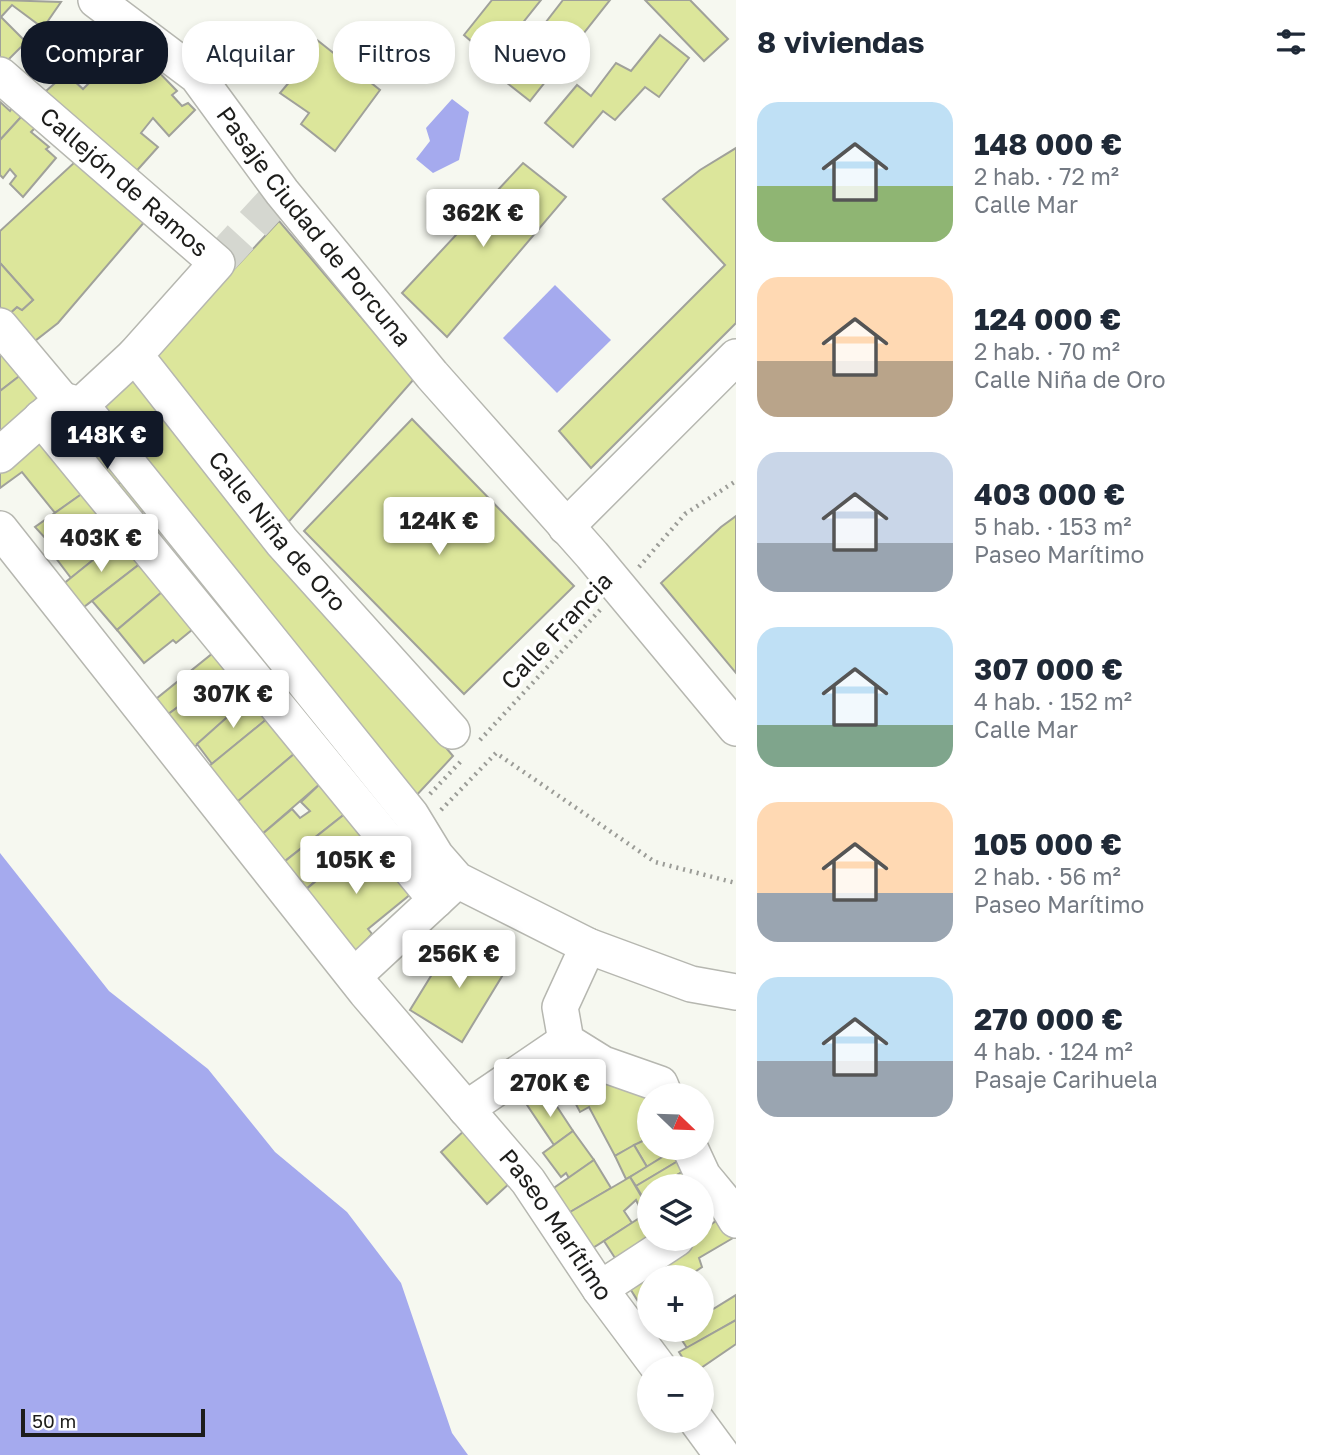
<!DOCTYPE html>
<html lang="es">
<meta charset="utf-8">
<style>
:root{--surface:#fff;--page:#f2f2f3;--text:#1f2937;--muted:#747a83;--accent:#111827}
body{margin:0;font-family:"Golos Text",sans-serif;background:var(--page);color:var(--text);height:100vh;display:flex;flex-direction:column;font-size:26px;white-space:nowrap}
*{box-sizing:border-box;margin:0}
p{font-size:23px;color:var(--muted)}
.icon{flex:none;width:38px;height:38px;fill:none;stroke:currentColor;stroke-width:2;stroke-linecap:round;stroke-linejoin:round}
.map{position:relative;flex:1;overflow:hidden}
.side{display:flex;flex-direction:column;background:var(--surface);width:595px}
.side>*{flex:none}
.hud{position:absolute;left:21px;top:21px;width:609px;height:63px;display:flex;gap:14px}
.needle{width:46px;rotate:113deg}
.fabs{position:absolute;left:637px;top:1083px;display:grid;gap:14px}
.fabs a{display:grid;place-items:center;width:77px;height:77px;border-radius:50%;background:var(--surface);box-shadow:0 4px 10px #0003;font-size:35px}
.scale{position:absolute;left:21px;bottom:18px;width:184px;box-sizing:border-box;padding-left:7px;border:4px solid #1d1d1b;border-top:0;font-size:19px;line-height:24px;white-space:nowrap;color:#1d1d1b;-webkit-text-stroke:5px #fff;paint-order:stroke}
.price{position:absolute;translate:-50% -60px;padding:0 16px;border-radius:7px;background:#fff;color:#222;font-size:23px;line-height:46px;filter:drop-shadow(0 2px 4px #0008)}
.price::after{content:'';position:absolute;left:50%;top:42px;width:21px;height:16px;margin-left:-10px;background:inherit;clip-path:polygon(0 0,100% 0,50% 100%)}
.price.current{background:var(--accent);color:#fff}
ul{padding:0;list-style:none}
li{display:flex;align-items:center;gap:21px;height:175px;padding:0 21px}
li span{display:grid;place-items:center;flex:none;width:196px;height:140px;border-radius:21px;color:#555}
li>.icon{margin-inline-start:auto}
span .icon{width:84px;height:84px;fill:#fffc;stroke-width:1}
li b{font-size:30px}
h2{display:flex;justify-content:space-between;align-items:center;height:84px;padding:0 21px;font-size:30px}
.tag{padding:0 24px;border-radius:28px;background:var(--surface);box-shadow:0 4px 10px #0003;font-size:24px;line-height:63px}
.tag.current{background:var(--accent);color:#fff}
main{display:flex;flex:1;min-height:0}
.map>svg:first-child{display:block}
</style>
<main>
<div class="map">
<svg width="736" height="1455" viewBox="0 0 736 1455">
<rect width="100%" height="100%" fill="#f6f8f0"/>
<g fill="#a5aaee">
<path d="M452 99 469 112 459 160 433 173 416 159 430 141 426 128Z"/>
<path d="M555 285 611 340 557 393 503 338Z"/>
<path d="M0 853 109 991 208 1069 275 1152 347 1212 401 1283 452 1433 468 1455H0Z"/>
</g>
<g fill="#dce69b" stroke="#a0a19a" stroke-width="2">
<path d="M0 0 61 2 43 28 12 5 1 17 26 42 3 65 0 61Z"/>
<path d="M492 0H541L493 60 464 35Z"/>
<path d="M563 0H610L530 101 502 79Z"/>
<path d="M645 0H690L728 39 704 61Z"/>
<path d="M101 28 109 37H113L121 48 125 45 147 67 150 63 177 91 172 95 182 106 188 103 195 110 169 136 153 118 141 133 158 147 132 176 39 97 69 71 74 76 72 79 83 89 99 73 87 62 85 64 78 57Z"/>
<path d="M307 32 380 90 335 151 301 124 309 113 280 93 291 80 273 64Z"/>
<path d="M660 35 689 58 659 97 645 87 615 120 603 111 573 147 545 123 577 85 591 96 616 63 631 71Z"/>
<path d="M0 102 10 111 12 108 21 117 0 140Z"/>
<path d="M21 117 35 128 31 132 49 147 46 149 56 158 23 197 10 184 16 176 10 169 3 178 0 175V140Z"/>
<path d="M736 148V323L591 468 559 431 725 265 663 199 700 170Z"/>
<path d="M76 161 146 220 58 323 31 344 8 315 17 307 22 310 33 300 0 263V231Z"/>
<path d="M523 163 566 197 447 337 402 293Z"/>
<path d="M279 221 414 379 285 526 150 359Z"/>
<path d="M0 263 33 300 22 310 17 307 8 315 0 307Z"/>
<path d="M0 351 22 374 0 391Z"/>
<path d="M22 374 47 401 0 439V391Z"/>
<path d="M135 377 453 756 414 798 92 414Z"/>
<path d="M69 408 103 452 89 464 56 419Z"/>
<path d="M412 419 574 586 464 694 304 531Z"/>
<path d="M43 438 83 493 55 513 22 472 0 488V471Z"/>
<path d="M103 452 126 478 111 490 89 464Z"/>
<path d="M126 478 149 506 133 519 111 490Z"/>
<path d="M83 493 101 516 56 550 35 527Z"/>
<path d="M101 516 119 539 71 578 52 553Z"/>
<path d="M736 516V673L661 583 721 527Z"/>
<path d="M119 539 141 563 80 610 62 585Z"/>
<path d="M141 563 162 592 117 630 92 601Z"/>
<path d="M162 592 193 629 176 643 173 640 144 663 117 630Z"/>
<path d="M213 653 238 681 202 712 190 698 163 718 151 703Z"/>
<path d="M238 681 252 695 189 752 163 718 190 698 202 712Z"/>
<path d="M252 695 268 718 212 764 197 744Z"/>
<path d="M268 718 294 754 230 808 203 771Z"/>
<path d="M294 754 321 783 254 841 230 808Z"/>
<path d="M321 783 346 813 276 868 254 841 292 809 300 818 310 811 301 802Z"/>
<path d="M346 813 367 838 306 889 284 862Z"/>
<path d="M367 838 412 893 368 929 372 934 347 960 303 892Z"/>
<path d="M460 939 507 968 462 1042 410 1010 447 950 451 953Z"/>
<path d="M584 1059 649 1096V1138L615 1156 589 1107 580 1112 560 1074Z"/>
<path d="M538 1093 544 1104 552 1099 573 1131 554 1145 525 1102Z"/>
<path d="M466 1129 512 1181 487 1204 441 1152Z"/>
<path d="M573 1131 594 1160 569 1178 566 1173 561 1177 543 1153Z"/>
<path d="M649 1138V1148H677L647 1167 634 1145Z"/>
<path d="M634 1145 647 1167 626 1179 615 1156Z"/>
<path d="M677 1148 683 1158 636 1186 630 1177Z"/>
<path d="M683 1158 689 1168 658 1186H649V1192L642 1196 636 1186Z"/>
<path d="M594 1160 611 1188 565 1215 548 1192Z"/>
<path d="M689 1168 694 1177 674 1186H658Z"/>
<path d="M630 1177 644 1201 639 1206 636 1200 624 1211 632 1223 588 1251 565 1215Z"/>
<path d="M649 1199V1227L639 1206Z"/>
<path d="M644 1215 649 1227V1239L615 1258 604 1241Z"/>
<path d="M721 1218 733 1238 699 1258 702 1267 686 1278H649V1301L641 1306 624 1279 688 1239H702V1230Z"/>
<path d="M736 1295V1320L687 1348 676 1331 702 1330V1316Z"/>
<path d="M736 1320V1344L701 1368H689L679 1352Z"/>
</g>
<g fill="none" stroke-linecap="round" stroke-linejoin="round">
<path stroke="#d5d7d0" stroke-width="35" stroke-dasharray="35 18" stroke-linecap="butt" d="M217 263 282 192"/>
<g stroke="#b6b7b0" stroke-width="38">
<g id="minor">
<path id="s1" d="M96 0 197 76 282 192 432 375 592 555 736 728"/>
<path id="s2" d="M0 75 217 263 135 355 282 542 452 731"/>
<path d="M0 326 62 400"/>
<path d="M81 405 411 815 436 856 457 880 588 946 691 984 736 992"/>
<path d="M41 418 436 900"/>
<path d="M0 455 62 400 81 405 135 355"/>
<path d="M566 527 736 357"/>
<path id="s3" d="M0 529 366 992 528 1181 600 1289 659 1368"/>
<path d="M588 946 560 1007 566 1041 603 1064 660 1084 665 1096"/>
<path d="M354 976 452 885"/>
<path d="M466 1109 566 1041"/>
<path d="M690 1148 703 1176 727 1205 736 1220"/>
<path d="M600 1289 676 1239"/>
<path d="M697 1421 722 1455"/>
</g>
</g>
<g stroke="#9b9c97" stroke-width="4.5" stroke-dasharray="2 5" stroke-linecap="butt">
<path d="M639 567 685 514 736 481"/>
<path d="M480 740 600 610"/>
<path d="M430 794 463 759"/>
<path d="M441 810 496 753 655 862 736 883"/>
</g>
<use href="#minor" stroke="#fff" stroke-width="35"/>
</g>
<g text-anchor="middle" stroke-width="7" stroke-linejoin="round" paint-order="stroke">
<g font-size="24" fill="#1d1d1b" stroke="#fff">
<text dy="8" stroke="none"><textPath href="#s2" startOffset="164">Callejón de Ramos</textPath></text>
<text dy="8" stroke="none"><textPath href="#s1" startOffset="317">Pasaje Ciudad de Porcuna</textPath></text>
<text dy="8" stroke="none"><textPath href="#s2" startOffset="637">Calle Niña de Oro</textPath></text>
<text transform="translate(557 631) rotate(-47)" y="8">Calle Francia</text>
<text dy="8" stroke="none"><textPath href="#s3" startOffset="891">Paseo Marítimo</textPath></text>
</g>
</g>
</svg>
<div class="fabs">
<a><svg class="needle" viewBox="-14 -14 28 28"><path d="M0-13l5 13h-10z" fill="#e53935"/><path d="M0 13l5-13h-10z" fill="#747a83"/></svg></a>
<a><svg class="icon" aria-label="layers" viewBox="0 0 24 24"><path d="M12 4l9 5-9 5-9-5zM3 14l9 5 9-5"/></svg></a>
<a>+</a>
<a>−</a>
</div>
<div class="scale">50 m</div>
<b class="price" style="left:483px;top:249px">362K €</b>
<b class="price current" style="left:107px;top:471px">148K €</b>
<b class="price" style="left:439px;top:557px">124K €</b>
<b class="price" style="left:101px;top:574px">403K €</b>
<b class="price" style="left:233px;top:730px">307K €</b>
<b class="price" style="left:356px;top:896px">105K €</b>
<b class="price" style="left:459px;top:990px">256K €</b>
<b class="price" style="left:550px;top:1119px">270K €</b>
<div class="hud">
<a class="tag current">Comprar</a>
<a class="tag">Alquilar</a>
<a class="tag">Filtros</a>
<a class="tag">Nuevo</a>
</div>
</div>
<section class="side">
<h2>8 viviendas<svg class="icon" aria-label="filters" viewBox="0 0 24 24"><path d="M4 7h16M4 17h16"/><circle cx="9" cy="7" r="2"/><circle cx="15" cy="17" r="2"/></svg></h2>
<ul>
<li><span style="background:linear-gradient(#bfe0f5 60%,#8fb573 0)"><svg class="icon" aria-label="home" viewBox="0 0 24 24"><path d="M3 11l9-7 9 7M6 9v11h12V9"/></svg></span><div><b>148 000 €</b><p>2 hab. · 72 m²</p><p>Calle Mar</p></div></li>
<li><span style="background:linear-gradient(#ffd9b3 60%,#b9a48a 0)"><svg class="icon" aria-label="home" viewBox="0 0 24 24"><path d="M3 11l9-7 9 7M6 9v11h12V9"/></svg></span><div><b>124 000 €</b><p>2 hab. · 70 m²</p><p>Calle Niña de Oro</p></div></li>
<li><span style="background:linear-gradient(#c9d6e8 65%,#9aa5b1 0)"><svg class="icon" aria-label="home" viewBox="0 0 24 24"><path d="M3 11l9-7 9 7M6 9v11h12V9"/></svg></span><div><b>403 000 €</b><p>5 hab. · 153 m²</p><p>Paseo Marítimo</p></div></li>
<li><span style="background:linear-gradient(#bfe0f5 70%,#7fa58c 0)"><svg class="icon" aria-label="home" viewBox="0 0 24 24"><path d="M3 11l9-7 9 7M6 9v11h12V9"/></svg></span><div><b>307 000 €</b><p>4 hab. · 152 m²</p><p>Calle Mar</p></div></li>
<li><span style="background:linear-gradient(#ffd9b3 65%,#9aa5b1 0)"><svg class="icon" aria-label="home" viewBox="0 0 24 24"><path d="M3 11l9-7 9 7M6 9v11h12V9"/></svg></span><div><b>105 000 €</b><p>2 hab. · 56 m²</p><p>Paseo Marítimo</p></div></li>
<li><span style="background:linear-gradient(#bfe0f5 60%,#9aa5b1 0)"><svg class="icon" aria-label="home" viewBox="0 0 24 24"><path d="M3 11l9-7 9 7M6 9v11h12V9"/></svg></span><div><b>270 000 €</b><p>4 hab. · 124 m²</p><p>Pasaje Carihuela</p></div></li>
</ul>
</section>
</main>
